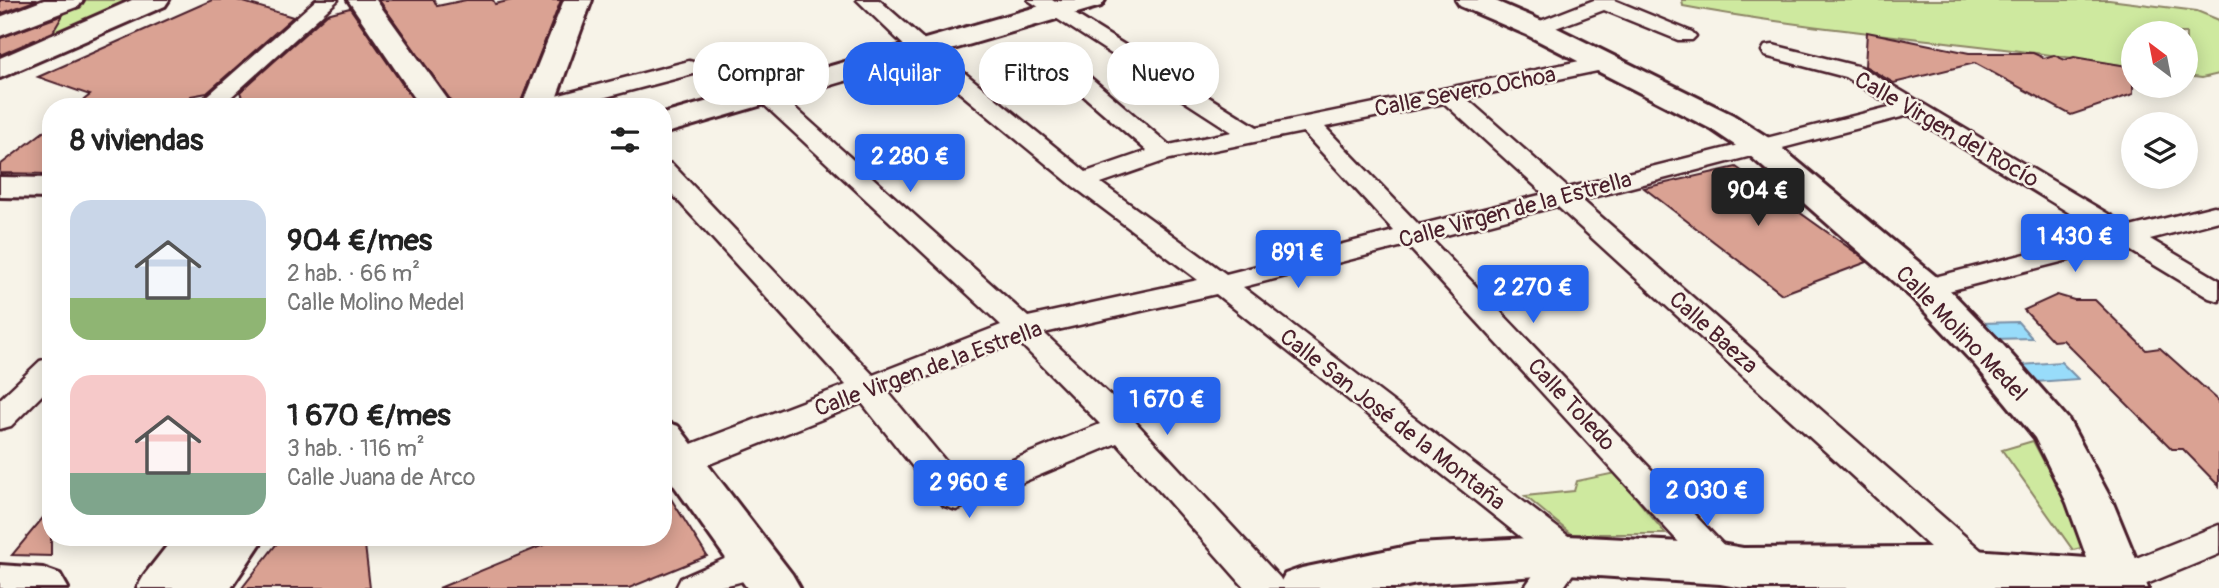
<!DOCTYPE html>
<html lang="es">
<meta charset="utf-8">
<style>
:root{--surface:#fff;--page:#f6f6f6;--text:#222;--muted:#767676;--accent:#2563eb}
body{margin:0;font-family:Pangolin,sans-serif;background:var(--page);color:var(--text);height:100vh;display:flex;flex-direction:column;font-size:26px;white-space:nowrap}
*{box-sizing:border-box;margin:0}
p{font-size:23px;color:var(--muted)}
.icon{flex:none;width:38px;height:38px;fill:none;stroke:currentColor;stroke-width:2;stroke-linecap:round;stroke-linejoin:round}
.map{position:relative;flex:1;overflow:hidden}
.sheet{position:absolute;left:42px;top:98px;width:630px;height:448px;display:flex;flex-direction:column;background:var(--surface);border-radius:28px;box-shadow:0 4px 18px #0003}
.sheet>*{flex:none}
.top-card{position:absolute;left:693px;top:42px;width:665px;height:63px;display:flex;gap:14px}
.needle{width:46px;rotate:328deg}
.fabs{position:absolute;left:2121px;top:21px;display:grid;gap:14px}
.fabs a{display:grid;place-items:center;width:77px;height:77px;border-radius:50%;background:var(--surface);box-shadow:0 4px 18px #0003;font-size:35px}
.price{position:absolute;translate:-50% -60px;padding:0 16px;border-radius:7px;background:var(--accent);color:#fff;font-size:23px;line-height:46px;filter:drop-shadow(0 2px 4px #0008)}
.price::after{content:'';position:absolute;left:50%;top:42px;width:21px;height:16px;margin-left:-10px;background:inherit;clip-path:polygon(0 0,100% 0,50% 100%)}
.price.active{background:#222;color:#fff}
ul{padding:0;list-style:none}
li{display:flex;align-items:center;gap:21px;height:175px;padding:0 28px}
li span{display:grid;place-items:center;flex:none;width:196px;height:140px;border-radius:21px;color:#555}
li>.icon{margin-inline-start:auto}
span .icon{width:84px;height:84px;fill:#fffc;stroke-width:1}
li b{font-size:30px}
h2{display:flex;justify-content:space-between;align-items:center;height:84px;padding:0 28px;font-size:30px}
.pill{padding:0 24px;border-radius:28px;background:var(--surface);box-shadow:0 4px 18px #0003;font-size:24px;line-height:63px}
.pill.active{background:var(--accent);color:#fff}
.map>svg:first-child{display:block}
</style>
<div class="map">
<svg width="2219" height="588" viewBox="0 0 2219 588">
<rect width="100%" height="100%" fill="#f7f3e8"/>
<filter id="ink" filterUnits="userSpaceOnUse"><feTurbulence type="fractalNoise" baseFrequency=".0143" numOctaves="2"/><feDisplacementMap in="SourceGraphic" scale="14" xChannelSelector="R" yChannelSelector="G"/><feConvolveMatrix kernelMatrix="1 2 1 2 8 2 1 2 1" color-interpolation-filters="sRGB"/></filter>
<g filter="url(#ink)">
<g fill="#cee99f" stroke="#8c8465" stroke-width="2">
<path d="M76 0H147L0 65V30Z"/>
<path d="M1682 0H2109L2197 11 2219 20V74L2202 78 2186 76V33H2133V67C1984 42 1832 34 1683 6Z"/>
<path d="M2033 441 2089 546 2073 550 2002 450Z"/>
<path d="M1615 473 1666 534H1571L1525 496 1574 491 1577 481Z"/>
</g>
<g fill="#98dcfa" stroke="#7990a7" stroke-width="2">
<path d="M2018 322 2032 338 1995 339 1982 323Z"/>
<path d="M2061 362 2078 379 2036 382 2020 365Z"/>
</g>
<g fill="#daa293" stroke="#4a1f2b" stroke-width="2">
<path d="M0 0H37L0 14Z"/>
<path d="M212 0H237L293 17 207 93 191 96 179 107H75L90 95 38 77Z"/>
<path d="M379 0H434L437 6 466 0H493L495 4 512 0H561L519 107H455Z"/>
<path d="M350 8 418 107H246L240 92 327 14Z"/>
<path d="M63 15 53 32 0 55V38Z"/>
<path d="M1867 32 1969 53H2033L2044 58 2054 55 2065 60 2074 57 2133 67V94L2071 115 1975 63 1894 83 1865 66Z"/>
<path d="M51 126V174L0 173V165Z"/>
<path d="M1736 167 1862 257 1867 262 1782 294 1644 188Z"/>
<path d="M2057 295 2074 300H2095L2146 350 2160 348 2219 401V486L2183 449H2172L2063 340 2053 341 2024 310Z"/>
<path d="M663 486 707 556 629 588H439L563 537H663Z"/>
<path d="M51 508V556L12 555Z"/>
<path d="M282 537H364L370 588H242Z"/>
</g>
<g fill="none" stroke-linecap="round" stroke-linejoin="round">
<g stroke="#4a1f2b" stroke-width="5">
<g id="street">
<path d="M316 0H338L220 107H195Z"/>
<path d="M857 0H879L929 44 1086 172 1147 151 1047 64 1044 59 1047 54H1063L1169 145 1232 132 1028 0H1052L1257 127 1604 56 1612 58 1615 63 1612 68 1466 98 1568 188 1893 106 1845 77 1765 56 1762 51 1765 46 1773 45 1861 67 2130 227 2214 206 2219 207V221L2150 239 2219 280V301L2209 298 2123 246 1925 297 1915 294 1911 288 1915 282 2104 234 1909 115 1582 200 1992 560 1997 570 1992 580 1979 584 1966 580 1557 206 1431 239 1732 554 1738 564 1732 574 1720 578 1708 574 1407 245 1243 287 1580 545 1586 555 1563 588H1524L1546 557 1216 294 1044 333 1117 402 1280 578 1285 588H1245L1117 443 956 510 944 506 862 403 692 471 680 474 668 471 664 462 668 453 846 385 663 184V162L672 164 873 375 1001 325 758 99 755 94 758 89H774L1028 317 1198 280 1073 186 913 54ZM1444 103 1544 194 1419 225 1325 127ZM1303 132 1394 231 1226 274 1101 183 1170 159ZM1018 341 1100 424 962 481 888 392Z"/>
<path d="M1594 0H1614L1692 32 1696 36 1692 40H1678L1604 10 1537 35 1530 33 1527 29 1530 25Z"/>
<path d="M689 61 697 63 700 68 697 73 568 107H530L533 102Z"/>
<path d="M51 358V386L11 426 0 429V399L40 361Z"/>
<path d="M2219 525V554L2137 588H2105L2101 580 2106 570Z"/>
<path d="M754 546 766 550 772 560C755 588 707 588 676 588L681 578Z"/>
</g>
</g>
<g stroke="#4a1f2b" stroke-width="6">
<g id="secondary">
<path d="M44 0H83L79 6 0 36V17Z"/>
<path d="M132 0H169L165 6 0 78V58Z"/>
<path d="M348 0H376L453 107H421Z"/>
<path d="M564 0H592L553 107H521Z"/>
<path d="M1061 0H1105L1101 6 663 134V114Z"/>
<path d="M1456 0H1493L1547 23 1733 115 1772 140 1939 279 2003 345 2068 419 2113 503 2148 588H1743L1720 584 1568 574 1417 584 1397 588H1277L1285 574 1302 568 1417 544 1568 536 1720 544 1743 548 1930 547 2087 558 2067 503 2035 438 1975 365 1911 297 1748 154 1711 129 1527 35 1460 6Z"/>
<path d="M0 177 51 178V198L0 197Z"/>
<path d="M663 421 678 426 792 574 800 588H747L663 470Z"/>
<path d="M174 537H265L231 588H137L145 574Z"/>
<path d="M0 565 43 568 60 574 68 588H0Z"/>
</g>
</g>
<use href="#street" fill="#f7f3e8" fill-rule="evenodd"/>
<use href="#secondary" fill="#f7f3e8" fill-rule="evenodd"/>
</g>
</g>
<g text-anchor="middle" stroke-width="5" stroke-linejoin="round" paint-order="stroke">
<g font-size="23" fill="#4a1f2b" stroke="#f7f3e8">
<text transform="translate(1465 91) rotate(-11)" y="8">Calle Severo Ochoa</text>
<text transform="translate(1947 129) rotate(30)" y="8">Calle Virgen del Rocío</text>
<text transform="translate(1515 209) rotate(-15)" y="8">Calle Virgen de la Estrella</text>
<text transform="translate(1714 332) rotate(42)" y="8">Calle Baeza</text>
<text transform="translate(1962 333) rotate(46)" y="8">Calle Molino Medel</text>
<text transform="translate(928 368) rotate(-20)" y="8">Calle Virgen de la Estrella</text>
<text transform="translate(1572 404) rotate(47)" y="8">Calle Toledo</text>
<text transform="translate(1393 419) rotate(38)" y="8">Calle San José de la Montaña</text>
</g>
</g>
</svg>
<div class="fabs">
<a><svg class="needle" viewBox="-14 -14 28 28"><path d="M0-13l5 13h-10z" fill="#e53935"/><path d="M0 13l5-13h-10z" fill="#767676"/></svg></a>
<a><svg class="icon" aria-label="layers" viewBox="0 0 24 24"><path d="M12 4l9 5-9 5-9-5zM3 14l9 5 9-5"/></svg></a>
</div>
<b class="price" style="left:910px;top:194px">2 280 €</b>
<b class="price active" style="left:1758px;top:228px">904 €</b>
<b class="price" style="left:2075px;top:274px">1 430 €</b>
<b class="price" style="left:1298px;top:290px">891 €</b>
<b class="price" style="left:1533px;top:325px">2 270 €</b>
<b class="price" style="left:1167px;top:437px">1 670 €</b>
<b class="price" style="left:969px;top:520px">2 960 €</b>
<b class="price" style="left:1707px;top:528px">2 030 €</b>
<div class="top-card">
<a class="pill">Comprar</a>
<a class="pill active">Alquilar</a>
<a class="pill">Filtros</a>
<a class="pill">Nuevo</a>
</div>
<section class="sheet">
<h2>8 viviendas<svg class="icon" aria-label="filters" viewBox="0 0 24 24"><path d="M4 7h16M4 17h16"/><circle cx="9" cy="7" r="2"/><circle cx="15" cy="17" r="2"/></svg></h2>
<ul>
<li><span style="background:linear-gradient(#c9d6e8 70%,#8fb573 0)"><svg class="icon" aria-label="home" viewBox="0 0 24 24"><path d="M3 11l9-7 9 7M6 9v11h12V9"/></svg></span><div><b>904 €/mes</b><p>2 hab. · 66 m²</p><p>Calle Molino Medel</p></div></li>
<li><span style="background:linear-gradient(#f6c9c9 70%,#7fa58c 0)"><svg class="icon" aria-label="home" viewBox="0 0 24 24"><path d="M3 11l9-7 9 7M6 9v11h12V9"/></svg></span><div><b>1 670 €/mes</b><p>3 hab. · 116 m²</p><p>Calle Juana de Arco</p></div></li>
</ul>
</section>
</div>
